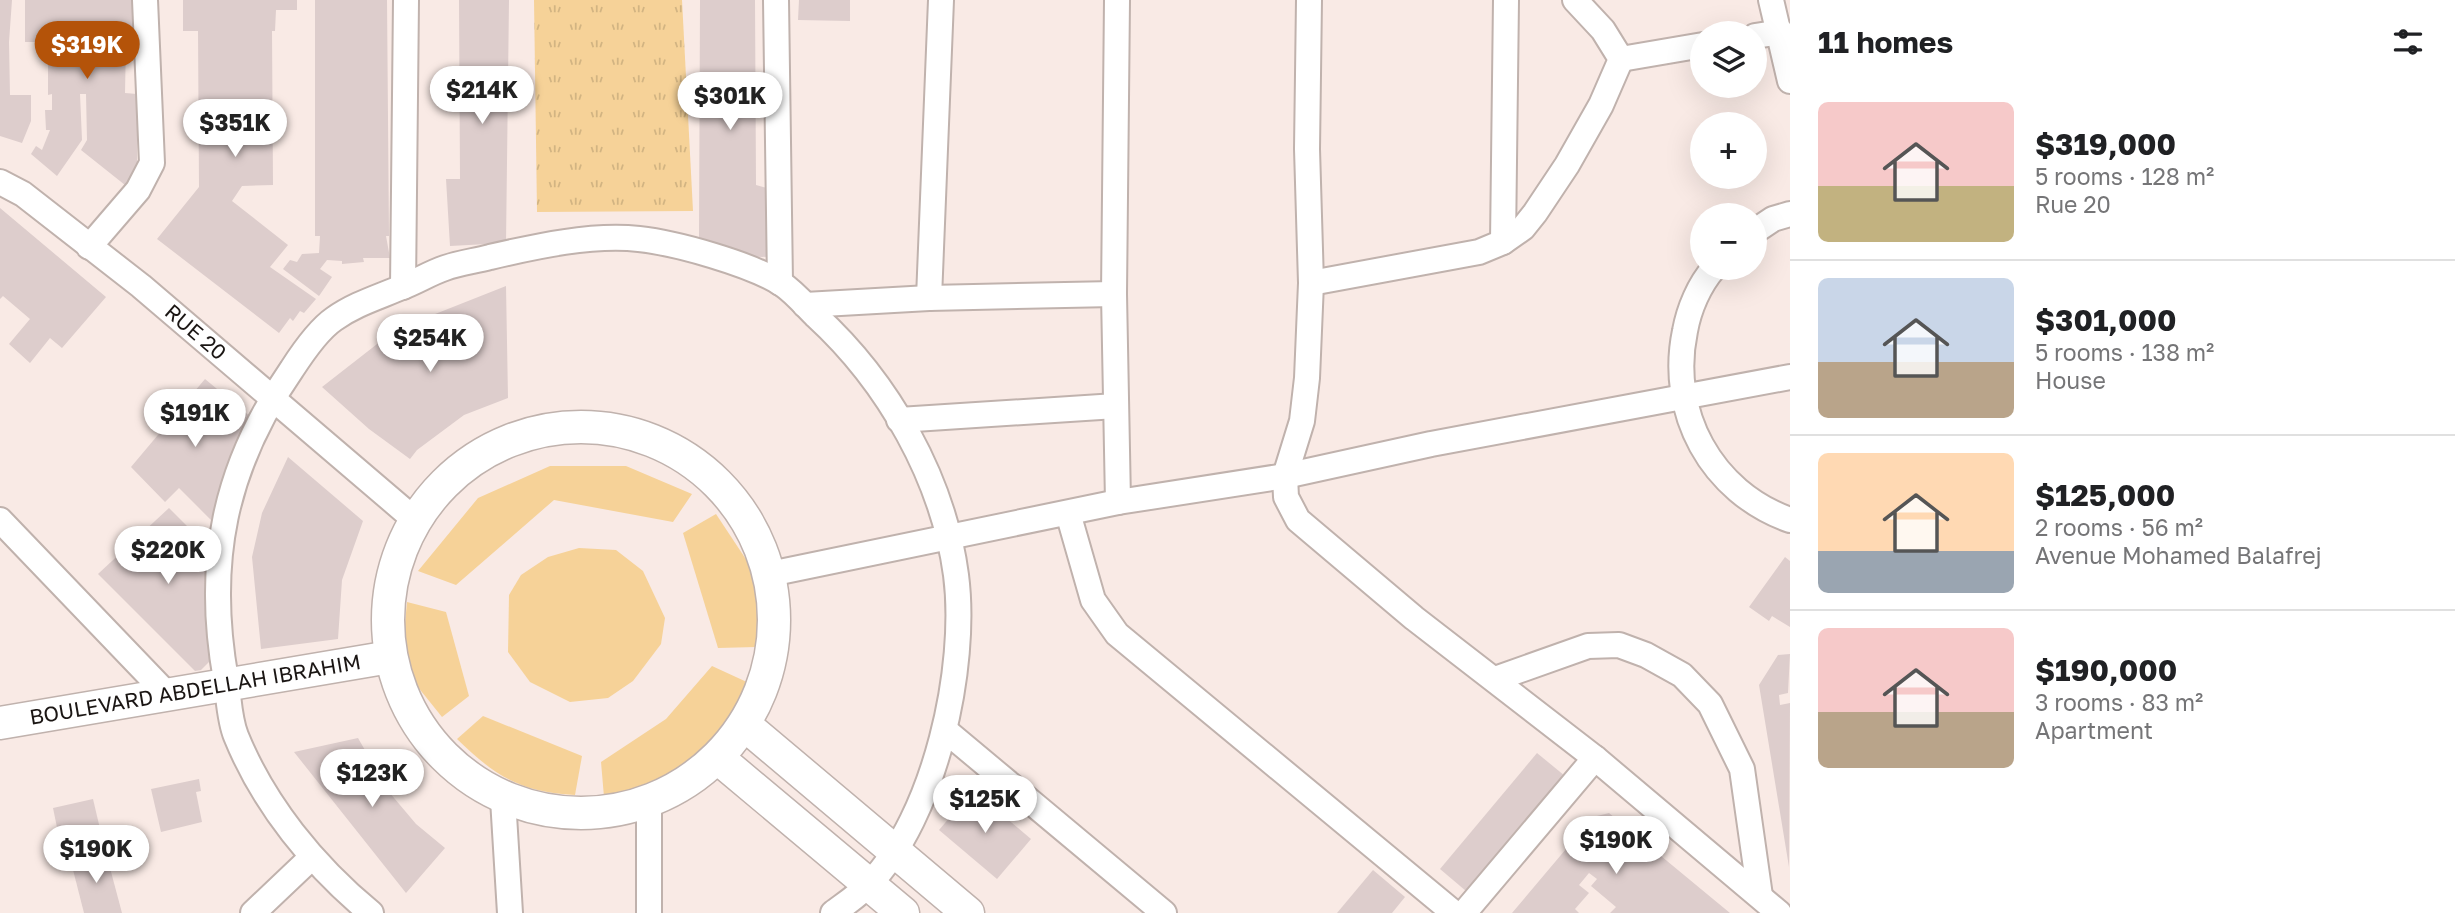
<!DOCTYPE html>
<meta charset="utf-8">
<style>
:root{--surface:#fff;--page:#f2f2f2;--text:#202124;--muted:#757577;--line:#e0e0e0;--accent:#b45309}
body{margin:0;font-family:"Golos Text",sans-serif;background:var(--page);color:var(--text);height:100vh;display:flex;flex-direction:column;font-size:26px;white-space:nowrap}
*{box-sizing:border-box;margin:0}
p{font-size:23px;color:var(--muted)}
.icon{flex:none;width:38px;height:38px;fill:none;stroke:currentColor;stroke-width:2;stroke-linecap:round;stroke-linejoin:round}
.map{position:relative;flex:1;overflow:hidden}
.details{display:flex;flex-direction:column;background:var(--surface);width:665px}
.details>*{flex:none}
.buttons{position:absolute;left:1690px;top:21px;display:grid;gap:14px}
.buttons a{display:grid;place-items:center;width:77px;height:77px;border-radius:50%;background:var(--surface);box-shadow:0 7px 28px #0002;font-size:35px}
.price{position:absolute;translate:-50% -60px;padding:0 16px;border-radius:24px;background:#fff;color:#222;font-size:23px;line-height:46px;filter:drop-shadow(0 2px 4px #0008)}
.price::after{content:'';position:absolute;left:50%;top:42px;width:21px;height:16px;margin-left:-10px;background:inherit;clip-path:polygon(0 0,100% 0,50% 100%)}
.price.current{background:var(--accent);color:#fff}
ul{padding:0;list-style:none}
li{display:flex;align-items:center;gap:21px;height:175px;padding:0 28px}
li+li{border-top:2px solid var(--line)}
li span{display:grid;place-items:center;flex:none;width:196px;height:140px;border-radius:10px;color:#555}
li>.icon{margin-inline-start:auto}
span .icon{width:84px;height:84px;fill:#fffc;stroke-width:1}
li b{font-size:30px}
h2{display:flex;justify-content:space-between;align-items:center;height:84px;padding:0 28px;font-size:30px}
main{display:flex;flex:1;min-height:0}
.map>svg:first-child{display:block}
</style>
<main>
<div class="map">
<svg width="1790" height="913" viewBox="0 0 1790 913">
<defs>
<pattern id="grass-tufts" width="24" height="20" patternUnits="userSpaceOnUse" patternTransform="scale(1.75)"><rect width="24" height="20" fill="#f6d298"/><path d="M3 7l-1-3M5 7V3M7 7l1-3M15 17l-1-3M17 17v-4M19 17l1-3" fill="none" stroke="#d2b482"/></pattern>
</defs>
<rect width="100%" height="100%" fill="#f9eae5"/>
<path fill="url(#grass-tufts)" d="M534 0H682L693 211 537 212Z"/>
<g fill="#f6d298">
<path d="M550 466H626L692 494 673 522 554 500 456 585 418 571 478 498Z"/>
<path d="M716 514 761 582 770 610 756 647 718 648 683 533Z"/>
<path d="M579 548 616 550 643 571 665 618 661 644 633 681 608 698 570 702 530 682 508 652 509 595 521 575 548 557Z"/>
<path d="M407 602 446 612 469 696 442 717 401 666Z"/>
<path d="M712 666 749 683C732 731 706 766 658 788 643 795 621 795 604 797L601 762 666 719Z"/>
<path d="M483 716 582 756 575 795C520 792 495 776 457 739Z"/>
</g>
<g fill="#ddcdcc">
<path d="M0 0H12L9 42 10 95H31V121L22 143 0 136Z"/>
<path d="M25 0H136L134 43H126L125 93 137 94V171L125 185 81 150 87 140 86 94H80L82 140 57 176 31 154 36 146 42 150 50 130H46L45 110H52V94L48 95V42H25Z"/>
<path d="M183 0H297V10H276L275 31H272L273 185 242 186 232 201 288 245 270 267 316 299 304 313 300 311 293 321 290 318 279 333 157 239 199 187 198 31H183Z"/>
<path d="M315 0H387L389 236H386L390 258H363L364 262 342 264V261L327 260 320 269 332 277 319 296 283 269 290 260 297 262 302 254 319 253 320 236H315Z"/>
<path d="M459 0H509L506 243 450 246 446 179H460Z"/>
<path d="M700 0H755L756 185 767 188 768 257 728 256 699 238Z"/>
<path d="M799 0H850V21L798 20Z"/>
<path d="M0 208 106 297 62 348 50 338 30 363 9 344 30 319 3 296 0 299Z"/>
<path d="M506 286 508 398 464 415 417 450 410 459 369 429 322 387 381 341 420 320Z"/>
<path d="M205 379 252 418 229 465 211 520 179 488 165 502 131 467Z"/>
<path d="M288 457 363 521 342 580 338 639 261 649 252 557 262 513Z"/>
<path d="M169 508 205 544 211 660 201 670 195 671 98 574Z"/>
<path d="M1785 557 1790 561V627L1772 616 1769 621 1749 607Z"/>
<path d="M1790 654 1788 693 1779 695 1780 705 1790 703 1789 867 1759 685 1778 655Z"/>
<path d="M358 738 389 792 416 824 445 848 406 893 294 752Z"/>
<path d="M1537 753 1565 776 1466 891 1440 869Z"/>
<path d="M199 779 201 791 196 792 202 822 161 832 151 789Z"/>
<path d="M973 790 1031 839 997 879 939 830Z"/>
<path d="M93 799 101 833 60 842 53 808Z"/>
<path d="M1609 813 1713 899 1730 913H1610L1616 907 1591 886 1597 879 1589 873 1579 885 1589 893 1575 909 1579 913H1512L1593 817Z"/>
<path d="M106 853 122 913H84L71 862Z"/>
<path d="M1373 870 1405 897 1392 913H1337Z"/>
</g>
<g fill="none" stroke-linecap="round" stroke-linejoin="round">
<g stroke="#c0b2ad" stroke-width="28">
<g id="minor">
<path d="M776 0 780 283"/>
<path d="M1117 0 1114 294 1118 502"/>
<path d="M1309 0 1307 149 1311 283 1307 378 1302 421 1285 476 1286 497 1298 520 1414 618 1595 758 1779 913"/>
<path d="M1771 0 1790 81"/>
<path d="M1755 36 1781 32"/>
<path d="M1621 59 1703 45"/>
<path id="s1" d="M0 182 23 194 141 286 415 520"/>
<path d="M1755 231 1773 219 1790 214"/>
<path d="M1503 242 1506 0"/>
<path d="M89 247 138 190 152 163 145 0"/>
<path d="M1714 268C1699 285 1689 309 1685 331 1668 412 1711 492 1790 520"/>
<path d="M1311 283 1479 252 1503 242 1523 228 1535 213 1567 165 1601 105 1621 59 1603 30 1575 0"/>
<path d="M403 287 406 0"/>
<path d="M929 298 941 0"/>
<path d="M805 305 929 298 1114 294"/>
<path d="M899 420 1116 406"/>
<path d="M1068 513 1093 600 1117 634 1454 913"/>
<path d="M0 520 166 693"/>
<path d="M770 574 1118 502 1285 476 1431 444 1790 377"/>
<path d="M1495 679 1588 646 1619 645 1646 655 1682 675 1710 704 1742 769 1760 896"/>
<path d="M946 731 1164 913"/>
<path d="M503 799 510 913"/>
<path d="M649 802V913"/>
<path d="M253 913 312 857"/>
<path d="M371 913C314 866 264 805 236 736 229 719 229 698 226 680 205 563 224 467 292 369 303 352 318 330 334 319 355 304 379 297 402 287 416 282 430 273 445 268 459 263 475 261 490 257 537 246 592 234 639 239 676 243 751 264 782 284 794 292 805 305 816 316 888 382 943 478 956 575 968 667 935 817 869 884 859 895 845 904 833 913"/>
<path d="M1464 913 1595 758"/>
</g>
</g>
<g stroke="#c0b2ad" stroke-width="35">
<g id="tertiary">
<circle cx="581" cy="620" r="193"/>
<path id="s2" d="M0 723 390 657"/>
<path d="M745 725 968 913"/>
<path d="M718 758 903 913"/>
</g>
</g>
<use href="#minor" stroke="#fff" stroke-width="24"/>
<use href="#tertiary" stroke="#fff" stroke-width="32"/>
</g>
<g text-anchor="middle" stroke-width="5" stroke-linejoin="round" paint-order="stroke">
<g font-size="21" fill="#1b1614" stroke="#fff">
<text dy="7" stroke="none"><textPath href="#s1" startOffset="247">RUE 20</textPath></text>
<text dy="7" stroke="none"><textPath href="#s2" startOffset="198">BOULEVARD ABDELLAH IBRAHIM</textPath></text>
</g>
</g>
</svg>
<div class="buttons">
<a><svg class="icon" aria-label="layers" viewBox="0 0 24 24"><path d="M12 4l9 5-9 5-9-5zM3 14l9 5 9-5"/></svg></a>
<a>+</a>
<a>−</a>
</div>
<b class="price current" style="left:87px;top:81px">$319K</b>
<b class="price" style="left:482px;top:126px">$214K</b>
<b class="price" style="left:730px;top:132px">$301K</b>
<b class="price" style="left:235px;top:159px">$351K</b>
<b class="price" style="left:430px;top:374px">$254K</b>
<b class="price" style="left:195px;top:449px">$191K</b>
<b class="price" style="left:168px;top:586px">$220K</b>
<b class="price" style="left:372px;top:809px">$123K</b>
<b class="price" style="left:985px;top:835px">$125K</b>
<b class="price" style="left:1616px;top:876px">$190K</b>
<b class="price" style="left:96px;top:885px">$190K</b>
</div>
<section class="details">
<h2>11 homes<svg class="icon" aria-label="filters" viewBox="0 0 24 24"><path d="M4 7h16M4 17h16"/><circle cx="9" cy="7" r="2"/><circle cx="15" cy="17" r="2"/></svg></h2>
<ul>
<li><span style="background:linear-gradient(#f6c9c9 60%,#c2b280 0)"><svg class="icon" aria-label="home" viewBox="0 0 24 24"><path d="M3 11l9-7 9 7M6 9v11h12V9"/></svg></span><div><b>$319,000</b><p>5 rooms · 128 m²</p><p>Rue 20</p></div></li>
<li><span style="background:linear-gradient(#c9d6e8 60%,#b9a48a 0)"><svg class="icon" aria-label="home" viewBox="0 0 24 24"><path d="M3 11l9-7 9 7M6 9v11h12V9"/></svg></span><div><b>$301,000</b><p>5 rooms · 138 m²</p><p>House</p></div></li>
<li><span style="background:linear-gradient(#ffd9b3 70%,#9aa5b1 0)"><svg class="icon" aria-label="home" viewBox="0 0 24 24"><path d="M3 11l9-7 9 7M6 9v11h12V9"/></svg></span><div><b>$125,000</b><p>2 rooms · 56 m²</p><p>Avenue Mohamed Balafrej</p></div></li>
<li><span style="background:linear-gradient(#f6c9c9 60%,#b9a48a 0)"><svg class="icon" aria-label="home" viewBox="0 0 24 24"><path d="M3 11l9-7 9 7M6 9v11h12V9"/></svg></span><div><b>$190,000</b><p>3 rooms · 83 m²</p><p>Apartment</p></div></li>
</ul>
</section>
</main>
